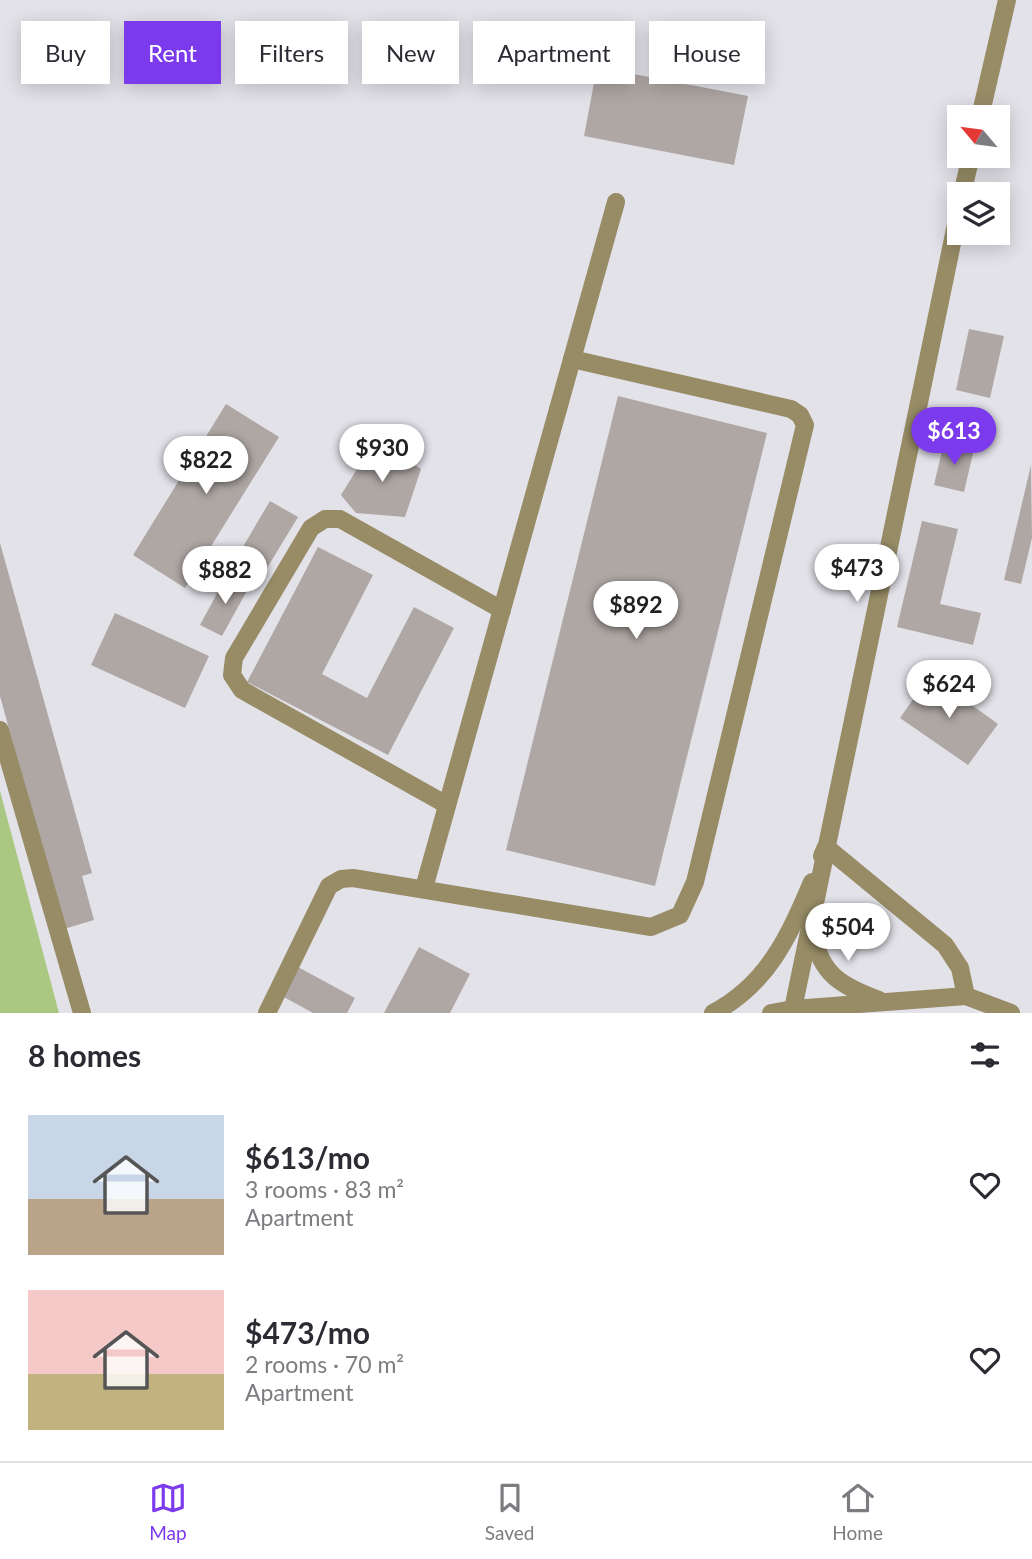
<!DOCTYPE html>
<meta charset="utf-8">
<style>
:root{--surface:#fff;--page:#f2f2f3;--text:#2b2b33;--muted:#7c7c81;--line:#e1e1e2;--accent:#7c3aed}
body{margin:0;font-family:Lato,sans-serif;background:var(--page);color:var(--text);height:100vh;display:flex;flex-direction:column;font-size:26px;white-space:nowrap}
*{box-sizing:border-box;margin:0}
p{font-size:23px;color:var(--muted)}
.icon{flex:none;width:38px;height:38px;fill:none;stroke:currentColor;stroke-width:2;stroke-linecap:round;stroke-linejoin:round}
.map{position:relative;height:1013px;overflow:hidden}
.details{display:flex;flex-direction:column;background:var(--surface);flex:1}
.details>*{flex:none}
.hud{position:absolute;left:21px;top:21px;width:990px;height:63px;display:flex;gap:14px}
.needle{width:46px;rotate:299deg}
.fabs{position:absolute;left:947px;top:105px;display:grid;gap:14px}
.fabs a{display:grid;place-items:center;width:63px;height:63px;border-radius:0px;background:var(--surface);box-shadow:0 4px 18px #0003;font-size:35px}
.price{position:absolute;translate:-50% -60px;padding:0 16px;border-radius:24px;background:#fff;color:#222;font-size:23px;line-height:46px;filter:drop-shadow(0 2px 4px #0008)}
.price::after{content:'';position:absolute;left:50%;top:42px;width:21px;height:16px;margin-left:-10px;background:inherit;clip-path:polygon(0 0,100% 0,50% 100%)}
.price.selected{background:var(--accent);color:#fff}
ul{padding:0;list-style:none}
li{display:flex;align-items:center;gap:21px;height:175px;padding:0 28px}
li span{display:grid;place-items:center;flex:none;width:196px;height:140px;border-radius:0px;color:#555}
li>.icon{margin-inline-start:auto}
span .icon{width:84px;height:84px;fill:#fffc;stroke-width:1}
li b{font-size:30px}
h2{display:flex;justify-content:space-between;align-items:center;height:84px;padding:0 28px;font-size:30px}
.tag{padding:0 24px;border-radius:0px;background:var(--surface);box-shadow:0 4px 18px #0003;font-size:24px;line-height:63px}
.tag.selected{background:var(--accent);color:#fff}
.tabs{display:flex;justify-content:space-around;align-items:center;height:98px;border-top:2px solid var(--line);background:var(--surface);font-size:19px;color:var(--muted)}
.tabs a{display:grid;justify-items:center;gap:4px}
.tabs .selected{color:var(--accent)}
.map>svg:first-child{display:block}
</style>
<div class="map">
<svg width="1032" height="1013" viewBox="0 0 1032 1013">
<rect width="100%" height="100%" fill="#e3e2e9"/>
<path fill="#aac881" d="M0 791 59 1013H0Z"/>
<g fill="#aea7a4">
<path d="M597 67 748 96 734 165 584 136Z"/>
<path d="M969 329 1004 336 990 398 956 390Z"/>
<path d="M618 396 767 433 655 886 506 850Z"/>
<path d="M226 404 279 437 185 588 133 555Z"/>
<path d="M375 440 421 469 405 517 356 513 341 495Z"/>
<path d="M944 442 974 449 964 492 934 485Z"/>
<path d="M1031 465 1032 538 1021 584 1004 580Z"/>
<path d="M270 501 298 517 261 578 234 562Z"/>
<path d="M922 521 958 529 940 604 981 613 973 645 897 627Z"/>
<path d="M0 543 92 873 82 876 94 920 64 929 0 696Z"/>
<path d="M318 547 373 575 322 674 367 698 414 607 454 628 388 755 247 682Z"/>
<path d="M227 575 249 587 222 636 200 625Z"/>
<path d="M115 613 209 656 185 708 91 665Z"/>
<path d="M930 675 998 724 968 765 900 718Z"/>
<path d="M419 947 470 974 450 1013H384Z"/>
<path d="M298 967 355 998 347 1013H313L282 996Z"/>
</g>
<g fill="none" stroke-linecap="round" stroke-linejoin="round">
<g stroke="#978c66" stroke-width="18">
<path d="M980 117 1007 0"/>
<path d="M962 194 971 156"/>
<path d="M0 730 82 1013"/>
<path d="M447 805 242 690 232 675 234 658 311 528 325 519H340L502 610"/>
<path d="M822 856 826 847 945 945 960 968 966 996"/>
<path d="M424 888 616 202"/>
<path d="M813 933C820 974 841 986 879 1000"/>
<path d="M793 1009 966 996 1011 1013"/>
<path d="M267 1013 329 886 341 879 353 878 651 927 680 915 695 882 805 425 800 415 791 409 572 359"/>
<path d="M713 1013C768 984 789 936 812 882"/>
<path d="M771 1013 793 1009 959 210"/>
</g>
</g>
</svg>
<div class="fabs">
<a><svg class="needle" viewBox="-14 -14 28 28"><path d="M0-13l5 13h-10z" fill="#e53935"/><path d="M0 13l5-13h-10z" fill="#7c7c81"/></svg></a>
<a><svg class="icon" aria-label="layers" viewBox="0 0 24 24"><path d="M12 4l9 5-9 5-9-5zM3 14l9 5 9-5"/></svg></a>
</div>
<b class="price selected" style="left:954px;top:467px">$613</b>
<b class="price" style="left:382px;top:484px">$930</b>
<b class="price" style="left:206px;top:496px">$822</b>
<b class="price" style="left:857px;top:604px">$473</b>
<b class="price" style="left:225px;top:606px">$882</b>
<b class="price" style="left:636px;top:641px">$892</b>
<b class="price" style="left:949px;top:720px">$624</b>
<b class="price" style="left:848px;top:963px">$504</b>
<div class="hud">
<a class="tag">Buy</a>
<a class="tag selected">Rent</a>
<a class="tag">Filters</a>
<a class="tag">New</a>
<a class="tag">Apartment</a>
<a class="tag">House</a>
</div>
</div>
<section class="details">
<h2>8 homes<svg class="icon" aria-label="filters" viewBox="0 0 24 24"><path d="M4 7h16M4 17h16"/><circle cx="9" cy="7" r="2"/><circle cx="15" cy="17" r="2"/></svg></h2>
<ul>
<li><span style="background:linear-gradient(#c9d6e8 60%,#b9a48a 0)"><svg class="icon" aria-label="home" viewBox="0 0 24 24"><path d="M3 11l9-7 9 7M6 9v11h12V9"/></svg></span><div><b>$613/mo</b><p>3 rooms · 83 m²</p><p>Apartment</p></div><svg class="icon" aria-label="heart" viewBox="0 0 24 24"><path d="M12 20l-8-8c-3-5 5-10 8-4 3-6 11-1 8 4z"/></svg></li>
<li><span style="background:linear-gradient(#f6c9c9 60%,#c2b280 0)"><svg class="icon" aria-label="home" viewBox="0 0 24 24"><path d="M3 11l9-7 9 7M6 9v11h12V9"/></svg></span><div><b>$473/mo</b><p>2 rooms · 70 m²</p><p>Apartment</p></div><svg class="icon" aria-label="heart" viewBox="0 0 24 24"><path d="M12 20l-8-8c-3-5 5-10 8-4 3-6 11-1 8 4z"/></svg></li>
</ul>
</section>
<nav class="tabs">
<a class="selected"><svg class="icon" aria-label="map" viewBox="0 0 24 24"><path d="M3 6l6-2 6 2 6-2v14l-6 2-6-2-6 2zM9 4v14M15 6v14"/></svg>Map</a>
<a><svg class="icon" aria-label="saved" viewBox="0 0 24 24"><path d="M7 4h10v16l-5-4-5 4z"/></svg>Saved</a>
<a><svg class="icon" aria-label="home" viewBox="0 0 24 24"><path d="M3 11l9-7 9 7M6 9v11h12V9"/></svg>Home</a>
</nav>
